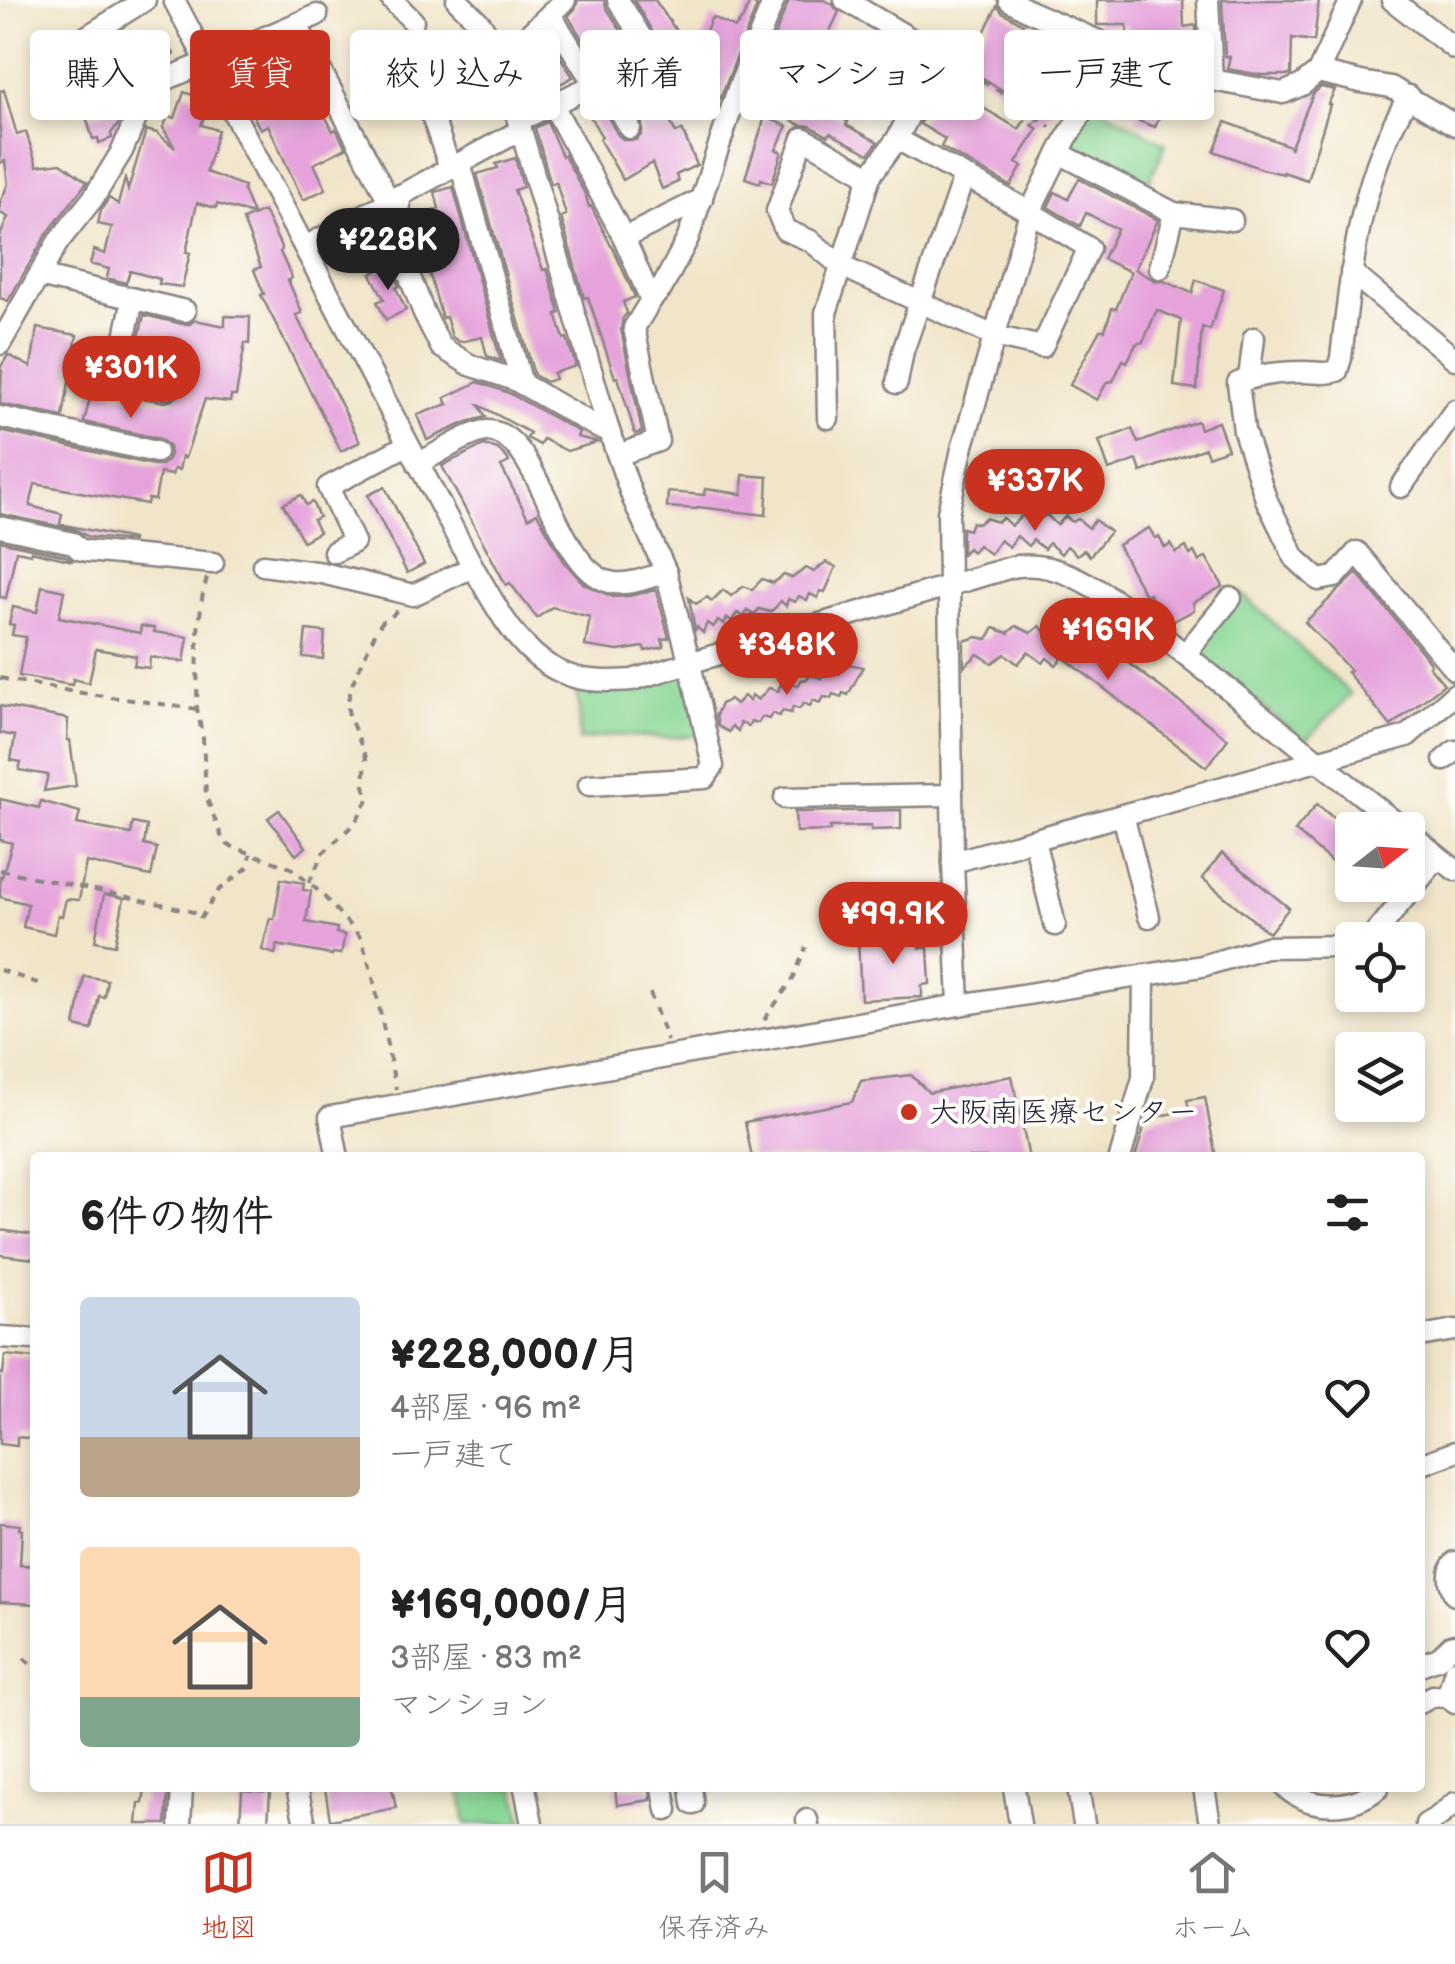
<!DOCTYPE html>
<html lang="ja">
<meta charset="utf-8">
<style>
:root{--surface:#fff;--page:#f2f2f2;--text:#222;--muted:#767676;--line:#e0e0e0;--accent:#c8321e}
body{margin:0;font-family:"Balsamiq Sans","Klee One",sans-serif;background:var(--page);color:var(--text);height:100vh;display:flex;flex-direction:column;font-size:38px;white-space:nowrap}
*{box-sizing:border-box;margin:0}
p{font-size:32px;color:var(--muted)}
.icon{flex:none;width:55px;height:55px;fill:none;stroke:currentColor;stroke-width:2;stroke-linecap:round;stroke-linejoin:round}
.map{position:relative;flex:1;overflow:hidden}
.drawer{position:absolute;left:30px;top:1152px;width:1395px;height:640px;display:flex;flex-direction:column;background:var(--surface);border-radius:10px;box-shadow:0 5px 15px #0003}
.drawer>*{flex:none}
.hud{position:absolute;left:30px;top:30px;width:1395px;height:90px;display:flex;gap:20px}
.needle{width:65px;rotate:73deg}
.tools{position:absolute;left:1335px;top:812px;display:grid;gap:20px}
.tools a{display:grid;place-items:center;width:90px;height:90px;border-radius:10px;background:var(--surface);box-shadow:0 5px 15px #0003;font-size:50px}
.price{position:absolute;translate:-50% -85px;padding:0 22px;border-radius:35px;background:var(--accent);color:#fff;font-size:32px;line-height:65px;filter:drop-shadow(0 2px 5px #0008)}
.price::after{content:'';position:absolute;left:50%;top:60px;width:30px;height:22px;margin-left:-15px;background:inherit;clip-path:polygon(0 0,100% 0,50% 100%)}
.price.selected{background:#222;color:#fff}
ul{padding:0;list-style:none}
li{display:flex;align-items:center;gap:30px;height:250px;padding:0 50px}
li span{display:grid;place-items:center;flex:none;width:280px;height:200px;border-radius:10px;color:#555}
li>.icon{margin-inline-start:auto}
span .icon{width:120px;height:120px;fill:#fffc;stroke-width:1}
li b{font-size:42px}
h2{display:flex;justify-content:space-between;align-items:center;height:120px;padding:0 50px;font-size:42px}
.chip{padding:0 35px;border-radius:10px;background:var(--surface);box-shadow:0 5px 15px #0003;font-size:35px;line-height:90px}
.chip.selected{background:var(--accent);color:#fff}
.dock{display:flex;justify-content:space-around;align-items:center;height:140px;border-top:2px solid var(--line);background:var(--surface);font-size:28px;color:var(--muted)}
.dock a{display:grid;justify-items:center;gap:5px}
.dock .selected{color:var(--accent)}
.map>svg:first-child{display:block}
</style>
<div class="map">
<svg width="1455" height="1824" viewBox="0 0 1455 1824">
<rect width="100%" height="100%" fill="#fdfcf7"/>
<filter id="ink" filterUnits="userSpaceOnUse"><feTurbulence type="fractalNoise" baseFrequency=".01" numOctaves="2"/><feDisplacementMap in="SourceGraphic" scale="20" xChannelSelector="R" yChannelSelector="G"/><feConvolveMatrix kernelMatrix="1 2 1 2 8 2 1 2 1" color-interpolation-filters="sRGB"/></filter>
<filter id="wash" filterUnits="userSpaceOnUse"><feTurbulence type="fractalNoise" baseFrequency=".0048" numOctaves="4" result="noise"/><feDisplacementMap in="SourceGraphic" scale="40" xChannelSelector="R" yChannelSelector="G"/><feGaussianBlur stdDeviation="2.25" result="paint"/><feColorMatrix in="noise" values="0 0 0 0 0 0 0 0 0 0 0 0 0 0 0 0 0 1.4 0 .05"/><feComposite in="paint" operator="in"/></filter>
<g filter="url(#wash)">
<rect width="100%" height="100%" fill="#f1e5c9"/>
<g fill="#89d795" stroke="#567c68" stroke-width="2.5">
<path d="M1092 102 1166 144 1143 195 1063 152Z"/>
<path d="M1241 593 1351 694 1305 741 1194 652Z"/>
<path d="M689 667 705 735 662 738 616 735 579 740V704L576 693 586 683Z"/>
<path d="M460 1788H515L523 1824H466Z"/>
</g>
<g id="blocks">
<g fill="#e5a2db">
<path d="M578 0H604L606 7 629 44 598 65 568 16 575 9Z"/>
<path d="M634 0H655L694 57 712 17 735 28 743 18 750 2 757 6 720 99 698 114 686 96 664 110 676 133 682 130 697 165 676 175 678 182 662 189 652 163 623 180 599 139 602 137 584 106 597 98 618 135 624 140H636L642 134V122L635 109 648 100 633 75 655 59 657 40Z"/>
<path d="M789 0H824L832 4 839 12 817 59 772 42Z"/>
<path d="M1097 0H1183L1184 27 1196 25V40H1192L1194 55 1183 56 1176 54V51H1168L1153 47 1152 37 1128 39 1127 25H1097Z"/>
<path d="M1222 0H1319L1314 41 1292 38 1291 75H1262L1227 69 1230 57 1225 56Z"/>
<path d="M997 6 1002 12 1023 24 1008 57 1044 32 1048 34 1058 48 1061 45 1081 74 1068 84 1033 65 1061 103 1032 125 1038 129 1016 163 1022 166 1011 186 941 147 945 139 920 124 941 83 1019 129 1032 109 953 59 952 50 946 44 956 29 979 43Z"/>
<path d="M163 35 174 54 165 65 150 72 139 85 124 61Z"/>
<path d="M549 39 573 77 530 100 524 88 531 84 518 63 544 47 541 44Z"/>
<path d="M1120 80 1167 97 1155 127 1136 120 1139 113 1131 110 1133 104 1109 95Z"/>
<path d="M297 83 300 89 309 85 333 131 336 129 346 148 314 164 326 189 303 200 268 125 260 129 254 117 265 111 260 101Z"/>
<path d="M1321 87 1335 90 1328 104 1330 105 1307 180 1283 172V174L1262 169 1214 151 1226 122 1290 146V149L1313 94Z"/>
<path d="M4 90 17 135 26 132 37 166 61 163 87 182 46 235 8 301 0 298V236L8 217 0 213V203L8 184 5 161 0 163V91Z"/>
<path d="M184 92 203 99 202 104 208 106 201 125 218 130 206 172 244 186 243 190 253 214 217 204 216 208 197 203 186 252 190 253 182 287 159 284 160 279 130 271 126 283 107 278 109 269 90 264 94 250 105 254 112 227 98 224 101 210 109 198 118 204 125 179 128 190 146 130 157 133 175 148 163 128 168 116 175 118Z"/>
<path d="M813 101 848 122 846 125 878 142 869 154 830 133 828 136 810 126 800 125 792 120 802 104 809 108Z"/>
<path d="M127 104 118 125 111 133 112 138 99 143 98 138 93 139 86 117Z"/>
<path d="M765 117 787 126 776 150 782 152 772 183 761 179 760 183 745 178Z"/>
<path d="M547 122 562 156 564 155 586 196 589 207 591 206 611 246H612L635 297 623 302 627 313 623 318 621 329 642 432 635 434 618 377 615 378 588 297 584 298 561 217 566 215 556 182 551 184 535 128Z"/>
<path d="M515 158 523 187 514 190 543 270 547 269 560 313 556 314 564 339 567 338 576 366 553 373 555 379 546 382 534 375 477 174 498 168 496 164Z"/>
<path d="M1079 179 1158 220 1135 269 1156 281H1164L1192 293 1196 280 1224 290 1210 330 1202 327 1197 389 1174 386 1181 320 1157 310 1143 342 1136 344 1127 362 1123 360 1113 381 1107 382 1097 400 1070 385 1100 330H1105L1112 308 1116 309 1131 272 1103 259 1117 229 1086 213 1080 226 1048 207 1055 192 1068 199Z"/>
<path d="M453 187 501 361 487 356 482 337 460 342 452 337 446 317 442 318 419 237 415 238 413 216 439 209 435 192Z"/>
<path d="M264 211 282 249 280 252 292 278 288 280 302 313 296 315 360 442 341 451 261 295 264 294 254 270 261 267 243 220Z"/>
<path d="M386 266 390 274 393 272 399 286 396 288 406 310 386 320 377 302 384 299 371 274Z"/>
<path d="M144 315 182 324H190L195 320 225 326V316L250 317 249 344 245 343 236 396H231L230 402 205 399 185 458 182 456 179 470 174 469 172 475 160 473 155 500 148 499 147 504 35 484 30 506 62 514 60 524 132 539V541L89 537 76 530 0 514V431L153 465H161L167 461 170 454 169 447 160 439 84 422 92 390H95L96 385 104 386 114 393 165 402 173 400 178 396 180 384 175 377 132 368Z"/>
<path d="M37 328 77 335 63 417 0 404 2 371 0 368 8 355 31 367Z"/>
<path d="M478 382 509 393 579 432 577 437 598 442 567 451 543 439 540 445 527 438 530 433 479 405 486 417 467 422 427 440 417 415 448 404 445 398Z"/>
<path d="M1197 421 1200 429 1218 422 1228 449 1208 456 1205 448 1141 472 1137 460 1109 470 1099 441 1132 429 1138 443Z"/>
<path d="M484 445 498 449 507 458 509 462 501 466 528 518 537 513 565 563 584 584 613 597 629 596 656 590 669 638 662 639 664 647 645 651 644 647 618 651 585 646 590 617 552 607 537 618 510 583 506 585 442 466Z"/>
<path d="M743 475 768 477 766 515 698 507 697 509 667 507 668 492 704 495 705 489 742 494Z"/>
<path d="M385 487 424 564 407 573 368 495Z"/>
<path d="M301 495 306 505 312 502 319 517 313 520 319 532 303 541 283 504Z"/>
<path d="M1025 513 1033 522 1047 515 1057 525 1066 516 1072 522 1078 519 1089 528 1095 520 1110 532 1090 556 1084 550 1077 555 1067 546 1061 554 1049 543 1044 549 1033 540 1028 546 1017 536 1009 547 1000 540 990 554 978 545 972 552 968 548 962 554V528L969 530 972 522 978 524 985 518 998 522 1003 518 1011 526Z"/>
<path d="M1149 528 1155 538 1159 537 1165 548 1171 544 1176 553 1186 547 1190 555 1194 552 1199 562 1206 557 1223 586 1193 603 1194 610 1172 622 1168 613 1162 617 1149 593 1145 595 1118 545Z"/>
<path d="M0 541 66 556 73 561 31 551V554L16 551 6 598 0 597Z"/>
<path d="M826 562 836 567 825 592 820 591 818 598 810 594 807 600 799 596 795 602 788 599 786 606 781 601 771 612 759 609 754 615 747 610 745 617 737 613 732 621 727 618 724 624 718 621 713 627 707 623 703 633 697 627 695 630 689 598 696 604 707 597 712 601 723 590 731 596 744 586 752 590 762 579 773 583 784 575 792 578 806 568 814 572Z"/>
<path d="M1357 573 1422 652 1431 664 1429 666 1444 684 1391 726 1347 672 1350 670 1305 622Z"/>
<path d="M42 586 64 591 59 617 140 633 141 626 154 628V632L188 637 184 662 150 657 149 668 134 666 136 656 96 649 89 683 73 679 72 685 19 676 26 637 12 635 14 625 9 624 13 607 37 612Z"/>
<path d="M1016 626 1031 633 1040 626 1050 638 1059 630 1067 640 1076 632 1085 643 1091 638 1106 649 1108 647 1228 739 1206 767 1063 657 1056 665 1047 658 1043 663 1028 652 1018 664 1005 654 992 663 978 654 964 667V641L977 637 987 639 994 628 1008 633Z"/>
<path d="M306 630 325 632 323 659 303 657Z"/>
<path d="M848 664 863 667 848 695 843 693 841 697 833 694 831 698 824 697 820 703 813 700 810 706 804 703 799 709 793 707 791 713 783 711 779 716 772 713 769 719 762 717 758 723 751 721 749 726 740 723 738 731 732 726 729 732 718 726 716 715 721 704 730 699 736 704 744 696 749 701 752 695 758 700 769 688 778 691 781 684 785 688 790 681 798 686 802 679 805 680 811 675 821 678 824 672 828 673 830 669 839 674Z"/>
<path d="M0 706 68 719 67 740H70L76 786 44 791 48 775 19 770 21 762 11 760 15 736 0 733Z"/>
<path d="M0 799 39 808 41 801 80 812 77 824 131 834 133 823 147 826 144 845 157 848 151 876 86 862 79 900 66 899 62 916 58 915 54 934 23 927 28 904 0 897V876L2 877 12 843 0 840Z"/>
<path d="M1317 804 1352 834V879L1295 831Z"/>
<path d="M279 810 306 847 296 855 268 818Z"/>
<path d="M901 810V829L871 830V826L830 827V831L796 832 795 812Z"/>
<path d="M1222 853 1289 908 1269 933 1202 878Z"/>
<path d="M281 879 304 883 303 890 311 891 306 922 337 928 336 933 345 935 341 954 333 953 332 955 277 945 275 954 262 950 270 918 274 919Z"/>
<path d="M104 894 124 898 115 945 95 941Z"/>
<path d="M919 935 920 948H928L930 984 922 985V997L861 1000 858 938Z"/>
<path d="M84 976 107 980 104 997 99 996 92 1030 75 1026Z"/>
<path d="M911 1075 929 1093 1012 1076 1029 1158H752L745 1122 852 1102 861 1081Z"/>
<path d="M1205 1097 1216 1158H1135L1146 1120 1189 1109 1187 1100Z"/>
<path d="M0 1230 35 1235V1259L0 1255Z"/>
<path d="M5 1355 35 1358V1439L17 1437V1446L0 1444V1373L3 1374Z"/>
<path d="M0 1523 20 1525 19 1529 22 1530 20 1565 35 1566V1604L0 1602Z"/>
<path d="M145 1788H161V1790L168 1791 166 1824H137L139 1803H143Z"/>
<path d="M325 1788H392L396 1808 330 1820Z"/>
<path d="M615 1788H650L651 1800 617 1805Z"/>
<path d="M242 1790 270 1792 268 1824H240Z"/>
</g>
</g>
</g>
<g filter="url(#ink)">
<use href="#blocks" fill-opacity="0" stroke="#8a8482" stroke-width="2.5"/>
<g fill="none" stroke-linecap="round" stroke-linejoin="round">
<g stroke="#8a8482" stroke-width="25">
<g id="minor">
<path d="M174 0 473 567C499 611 524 665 578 678 595 682 614 681 632 680L988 574C998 572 1008 567 1018 566 1059 561 1095 588 1127 608L1405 830"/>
<path d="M392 0 413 21"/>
<path d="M457 0 480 23 501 55 521 130 608 428 633 499 666 572 690 664 713 766 705 778 589 785"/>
<path d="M1009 0 1031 12 1124 52 1212 80 1283 93 1302 85 1318 72 1351 0"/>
<path d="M1208 0 1212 80"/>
<path d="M1392 0 1455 49"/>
<path d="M550 14 594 84"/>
<path d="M297 25 389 201"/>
<path d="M86 37 145 0"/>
<path d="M501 55 511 51 565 0"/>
<path d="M416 69 450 168"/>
<path d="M1318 72 1361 82 1391 87 1455 125"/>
<path d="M601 79 630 128"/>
<path d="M1409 96C1359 178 1352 266 1341 358L1337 371C1325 375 1316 372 1304 372 1283 372 1257 374 1238 383L1244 431 1266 499 1295 558 1319 580 1335 577 1357 552 1455 670"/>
<path d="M553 105 624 238 651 300"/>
<path d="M518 121 589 87 643 52V40L618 0"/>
<path d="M1059 153 1174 213 1232 220"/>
<path d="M460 163 522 384"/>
<path d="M870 176 803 138 777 211 785 230 811 241 841 266 994 336 1042 347 1089 248 1030 212 897 139"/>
<path d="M400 195 399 229 407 270 424 313 441 347 470 365 515 380 599 428H608"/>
<path d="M624 238 702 199"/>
<path d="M305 247 521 130"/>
<path d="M1160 268 1174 213"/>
<path d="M1351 272 1455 359"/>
<path d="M39 276 185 311"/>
<path d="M133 299 116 379 167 388"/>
<path d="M0 344 58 242 94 197 122 151 144 100 160 82 317 15"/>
<path d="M1249 378 1254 338"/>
<path d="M897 383 903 351 964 176"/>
<path d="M0 417 156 452"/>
<path d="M828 418 826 313 870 176 897 139 940 56 845 0"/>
<path d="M618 455 658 441 634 328 651 300 662 288 688 238 738 89 774 0"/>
<path d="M418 464C433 456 472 431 487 431 542 431 555 575 614 583 631 585 650 577 666 572"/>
<path d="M1401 487 1455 410"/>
<path d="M0 527 73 543 79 549 87 551 213 563"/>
<path d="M334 552 354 542 328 487 407 445"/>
<path d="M263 565 322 573 413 595 473 567"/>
<path d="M1185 654 1231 598"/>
<path d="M1444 760 1455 751"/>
<path d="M785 798 952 795"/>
<path d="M1123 815 1149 917"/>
<path d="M1408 832 1455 870"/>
<path d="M1034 840 1055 925"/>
<path d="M953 862 1407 736 1455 694"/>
<path d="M1370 940 1438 857"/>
<path d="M959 1005 953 862 948 513 962 449 1030 212 1066 139 1096 90 1124 52"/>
<path d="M338 1158 330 1117 959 1005 1202 966 1266 947 1352 946"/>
<path d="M1120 1158 1143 1078 1144 975"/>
<path d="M1420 1336 1455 1330"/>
<path d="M0 1337 35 1339"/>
<path d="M1420 1465 1455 1452"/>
<path d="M1455 1562C1447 1571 1449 1584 1455 1595"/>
<path d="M1420 1665 1439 1658 1451 1646 1455 1645"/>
<path d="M1455 1670 1447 1697 1455 1703"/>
<path d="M1420 1703 1433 1696 1447 1697"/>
<path d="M297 1788 305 1824"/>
<path d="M525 1788 532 1824"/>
<path d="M663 1788 667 1810"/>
<path d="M691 1788 693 1804"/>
<path d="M1014 1788 1020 1824"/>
<path d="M1078 1788 1084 1824"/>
<path d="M1204 1788 1210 1824"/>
<path d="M1286 1788C1311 1810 1353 1810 1378 1788"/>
<path d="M807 1820 808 1824"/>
<path d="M180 1824 182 1788"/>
<path d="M1426 1824 1438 1817 1455 1803"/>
</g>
</g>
<g stroke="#8a8482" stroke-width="4" stroke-dasharray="8 8" stroke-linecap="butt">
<path d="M954 64 993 87 1050 127"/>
<path d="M207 578 203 592 198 631 197 709 203 738 206 796 222 838 228 845 291 868 321 893 361 938 373 977 396 1089"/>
<path d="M0 678 75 692 197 709"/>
<path d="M0 870 161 904 201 914"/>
<path d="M309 883 323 853 354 824 367 802 368 796 364 786 366 757 349 716 347 704 353 682 377 629 383 621 393 615 398 608"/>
<path d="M200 919 219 890 247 868 251 854"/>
<path d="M0 970 40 984"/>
<path d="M650 993 667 1041"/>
<path d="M764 1020 793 979 806 947"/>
<path d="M24 1658 35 1669"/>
</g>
<use href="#minor" stroke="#fff" stroke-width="20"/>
</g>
</g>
<circle fill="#c8321e" stroke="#fdfcf7" stroke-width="4" cx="909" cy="1112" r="10"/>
<g text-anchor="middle" stroke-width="8" stroke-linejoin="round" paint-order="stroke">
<g font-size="30" fill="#22223b" stroke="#fdfcf7" text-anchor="start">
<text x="929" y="1122">大阪南医療センター</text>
</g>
</g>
</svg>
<div class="tools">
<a><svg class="needle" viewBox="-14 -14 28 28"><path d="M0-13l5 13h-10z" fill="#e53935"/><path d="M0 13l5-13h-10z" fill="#767676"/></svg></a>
<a><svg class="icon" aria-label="locate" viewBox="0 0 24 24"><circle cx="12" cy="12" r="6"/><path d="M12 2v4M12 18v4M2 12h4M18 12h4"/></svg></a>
<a><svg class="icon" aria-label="layers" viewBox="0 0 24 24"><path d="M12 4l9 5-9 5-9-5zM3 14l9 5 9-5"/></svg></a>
</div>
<b class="price selected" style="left:388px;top:293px">¥228K</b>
<b class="price" style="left:131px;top:421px">¥301K</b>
<b class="price" style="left:1035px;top:534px">¥337K</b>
<b class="price" style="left:1108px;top:683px">¥169K</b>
<b class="price" style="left:787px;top:698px">¥348K</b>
<b class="price" style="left:893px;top:967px">¥99.9K</b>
<div class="hud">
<a class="chip">購入</a>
<a class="chip selected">賃貸</a>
<a class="chip">絞り込み</a>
<a class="chip">新着</a>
<a class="chip">マンション</a>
<a class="chip">一戸建て</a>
</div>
<section class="drawer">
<h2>6件の物件<svg class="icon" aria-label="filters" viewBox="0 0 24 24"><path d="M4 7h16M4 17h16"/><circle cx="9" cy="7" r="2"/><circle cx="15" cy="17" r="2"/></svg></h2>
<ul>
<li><span style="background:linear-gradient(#c9d6e8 70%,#b9a48a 0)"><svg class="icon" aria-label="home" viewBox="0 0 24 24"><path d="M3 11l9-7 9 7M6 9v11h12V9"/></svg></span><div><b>¥228,000/月</b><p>4部屋 · 96 m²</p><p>一戸建て</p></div><svg class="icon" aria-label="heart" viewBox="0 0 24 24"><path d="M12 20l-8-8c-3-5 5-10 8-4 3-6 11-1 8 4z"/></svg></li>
<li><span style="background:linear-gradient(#ffd9b3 75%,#7fa58c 0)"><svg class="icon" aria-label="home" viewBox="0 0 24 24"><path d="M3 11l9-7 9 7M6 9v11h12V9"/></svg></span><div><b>¥169,000/月</b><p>3部屋 · 83 m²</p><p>マンション</p></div><svg class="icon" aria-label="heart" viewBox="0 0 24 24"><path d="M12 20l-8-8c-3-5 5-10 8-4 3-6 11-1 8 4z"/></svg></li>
</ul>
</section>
</div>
<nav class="dock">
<a class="selected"><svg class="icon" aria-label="map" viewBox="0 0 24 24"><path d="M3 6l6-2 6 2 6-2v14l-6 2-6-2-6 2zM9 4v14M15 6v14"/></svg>地図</a>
<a><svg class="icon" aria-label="saved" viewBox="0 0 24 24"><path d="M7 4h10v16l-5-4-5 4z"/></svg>保存済み</a>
<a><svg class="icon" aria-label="home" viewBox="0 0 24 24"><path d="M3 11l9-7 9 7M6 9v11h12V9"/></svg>ホーム</a>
</nav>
